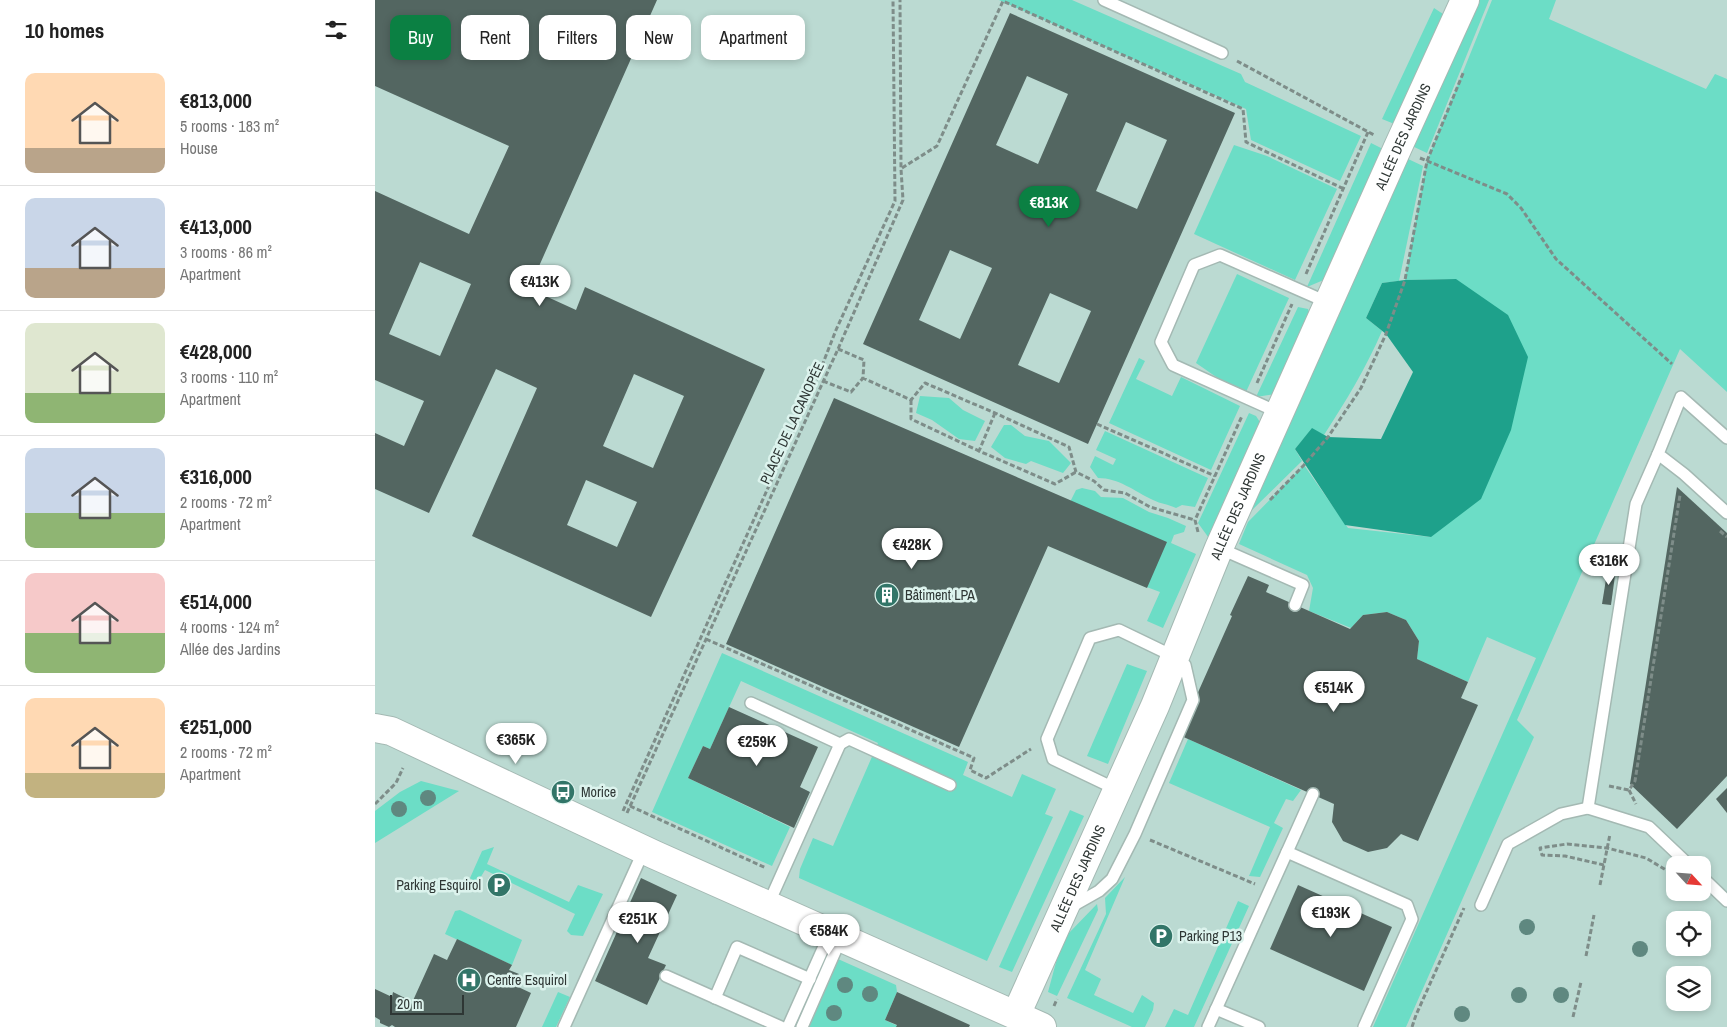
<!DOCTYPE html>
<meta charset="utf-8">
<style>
:root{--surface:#fff;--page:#f6f6f6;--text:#222;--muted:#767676;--line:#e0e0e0;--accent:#0b8043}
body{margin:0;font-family:"Archivo Narrow",sans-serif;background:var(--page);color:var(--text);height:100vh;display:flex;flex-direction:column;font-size:19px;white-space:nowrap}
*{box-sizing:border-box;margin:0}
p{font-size:16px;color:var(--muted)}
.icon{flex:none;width:28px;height:28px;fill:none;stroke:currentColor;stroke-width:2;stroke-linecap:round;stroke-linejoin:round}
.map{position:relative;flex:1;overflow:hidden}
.panel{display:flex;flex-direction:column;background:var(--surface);width:375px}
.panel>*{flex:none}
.banner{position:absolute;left:15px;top:15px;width:475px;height:45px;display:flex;gap:10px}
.needle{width:32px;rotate:116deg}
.buttons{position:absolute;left:1291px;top:856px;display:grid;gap:10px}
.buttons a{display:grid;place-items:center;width:45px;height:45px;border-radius:10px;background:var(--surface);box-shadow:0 2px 8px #0003;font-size:25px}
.scale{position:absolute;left:15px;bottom:12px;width:74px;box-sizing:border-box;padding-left:5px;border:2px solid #2e3634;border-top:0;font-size:14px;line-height:18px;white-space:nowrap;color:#2e3634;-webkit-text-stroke:4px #dcf3ed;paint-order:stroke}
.price{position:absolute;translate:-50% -42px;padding:0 11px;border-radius:18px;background:#fff;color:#222;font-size:16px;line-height:32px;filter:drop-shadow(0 1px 2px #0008)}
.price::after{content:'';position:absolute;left:50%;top:30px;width:15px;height:11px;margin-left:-8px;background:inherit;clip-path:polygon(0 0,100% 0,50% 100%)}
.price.selected{background:var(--accent);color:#fff}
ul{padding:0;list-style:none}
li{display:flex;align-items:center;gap:15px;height:125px;padding:0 25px}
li+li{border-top:1px solid var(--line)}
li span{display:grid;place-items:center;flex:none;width:140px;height:100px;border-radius:10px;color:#555}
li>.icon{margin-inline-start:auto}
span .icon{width:60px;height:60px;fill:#fffc;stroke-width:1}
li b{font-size:21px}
h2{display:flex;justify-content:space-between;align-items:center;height:60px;padding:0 25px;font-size:21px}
.tag{padding:0 18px;border-radius:10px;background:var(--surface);box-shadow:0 2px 8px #0003;font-size:18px;line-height:45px}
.tag.selected{background:var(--accent);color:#fff}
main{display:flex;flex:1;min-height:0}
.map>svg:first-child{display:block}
</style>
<main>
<section class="panel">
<h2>10 homes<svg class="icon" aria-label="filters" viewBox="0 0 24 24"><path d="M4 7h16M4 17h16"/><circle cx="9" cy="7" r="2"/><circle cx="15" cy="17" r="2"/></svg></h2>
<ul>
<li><span style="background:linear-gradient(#ffd9b3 75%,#b9a48a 0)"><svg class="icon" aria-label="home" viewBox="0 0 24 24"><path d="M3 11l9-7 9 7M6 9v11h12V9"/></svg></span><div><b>€813,000</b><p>5 rooms · 183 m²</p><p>House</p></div></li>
<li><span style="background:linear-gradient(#c9d6e8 70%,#b9a48a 0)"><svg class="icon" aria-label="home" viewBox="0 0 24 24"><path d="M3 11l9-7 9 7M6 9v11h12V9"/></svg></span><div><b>€413,000</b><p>3 rooms · 86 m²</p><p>Apartment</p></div></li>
<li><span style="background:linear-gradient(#dfe7d0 70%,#8fb573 0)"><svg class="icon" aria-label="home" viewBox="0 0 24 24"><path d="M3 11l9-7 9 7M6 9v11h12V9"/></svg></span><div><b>€428,000</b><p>3 rooms · 110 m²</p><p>Apartment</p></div></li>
<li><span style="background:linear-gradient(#c9d6e8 65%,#8fb573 0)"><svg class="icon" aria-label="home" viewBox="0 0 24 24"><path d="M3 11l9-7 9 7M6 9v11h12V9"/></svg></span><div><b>€316,000</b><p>2 rooms · 72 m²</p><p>Apartment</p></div></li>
<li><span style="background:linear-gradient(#f6c9c9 60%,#8fb573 0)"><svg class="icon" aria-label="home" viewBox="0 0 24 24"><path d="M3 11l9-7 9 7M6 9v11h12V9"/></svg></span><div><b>€514,000</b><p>4 rooms · 124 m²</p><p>Allée des Jardins</p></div></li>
<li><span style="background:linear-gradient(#ffd9b3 75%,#c2b280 0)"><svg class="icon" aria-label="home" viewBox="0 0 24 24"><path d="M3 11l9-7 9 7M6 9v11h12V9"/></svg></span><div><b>€251,000</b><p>2 rooms · 72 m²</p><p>Apartment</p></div></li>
</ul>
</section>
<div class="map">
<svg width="1352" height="1027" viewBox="0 0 1352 1027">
<rect width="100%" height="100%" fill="#cfe5df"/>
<path fill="#bbdad2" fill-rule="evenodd" d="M0 0H1352V1027H0ZM1300 865H1328V892H1300ZM1300 920H1328V948H1300ZM1300 975H1328V1002H1300Z"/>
<g fill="#6cddc6">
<path d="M624 0H697L866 74 870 82 986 136 965 181 876 140 871 109Z"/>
<path d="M1104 0H1114L1052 153 1037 146Z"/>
<path d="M1117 0H1181L1174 19 1331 89 1340 74 1352 79V392L1305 349 1142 720 1159 737 1031 1027H998L1161 658 1112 637 1093 682 1042 659 1044 641 1031 620 1012 612 988 615 976 628 934 611 938 588 932 575 864 544 873 522 929 465 973 528 1056 537 1081 279 1030 280 1052 161Z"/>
<path d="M1059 8 1068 14 1069 22 1022 125 1007 119Z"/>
<path d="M996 143 1010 150 951 279 932 287Z"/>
<path d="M859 145 892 156 962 189 920 280 819 234Z"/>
<path d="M1031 158 1048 166 1024 281 1007 283 991 318 1007 331C991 368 971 401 949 435L937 429 920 449 927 461 872 515Z"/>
<path d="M862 274 914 298 871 392 847 381 821 363Z"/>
<path d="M923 307 933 309 936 319 901 394 881 397Z"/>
<path d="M764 358 770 361 761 379 797 396 806 377 865 406 836 470 734 423Z"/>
<path d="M545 396 574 398 588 410 610 421 600 441 584 439 557 420 541 413Z"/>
<path d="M874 413 881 416 888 427 836 541 823 523Z"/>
<path d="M629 425H636L650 436 674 441 696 463 688 473 656 461 651 464 630 458 616 447Z"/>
<path d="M730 431 833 478 820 507 807 505 801 508C793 504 786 504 778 500 759 491 744 478 723 478L715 467 720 456 738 465 741 459 721 450Z"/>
<path d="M707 488 720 491 726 497 748 498 774 512 793 518 811 526 809 532 799 535 796 543 821 554 788 628 772 621 785 592 769 586 695 502 701 490Z"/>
<path d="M347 653 593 762 588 775 637 797 647 774 681 789 670 814 678 817 612 961 424 878 425 869 438 838 458 846 503 743 366 681 335 749 328 746 313 778 415 827 397 866 277 812Z"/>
<path d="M752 664 772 671 733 764 712 756Z"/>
<path d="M813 739 926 790 918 801 911 799 899 823 908 828 885 877 874 876 895 827 794 783Z"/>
<path d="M46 781 84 791 0 843V811L25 792Z"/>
<path d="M695 810 709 816 637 972 624 967Z"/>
<path d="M119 847 112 864 194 902 203 885 228 894 208 936 196 935 192 931 200 914 110 870 101 885 95 878 107 851Z"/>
<path d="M750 877 710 970 726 979 719 995 758 1013 767 995 779 1003 778 1010 770 1027H757L692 998 731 914 730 898Z"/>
<path d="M863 901 874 906 819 1027H790L799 1009 813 1015Z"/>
<path d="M722 904 723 910 682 996 673 992 683 955 692 935Z"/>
<path d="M85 910 147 940 137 965 70 934 80 911Z"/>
<path d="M463 959 521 985 522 992 510 1020 525 1027H433Z"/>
<path d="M183 992 195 997 181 1027H167Z"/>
</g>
<path fill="#1ea18b" d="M1081 279 1133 315 1153 357 1136 430 1106 499 1056 537 970 525 920 449 937 428 953 437 1006 439 1038 372 1011 334 991 318 1007 283 1030 280Z"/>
<g fill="#536661" fill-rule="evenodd">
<path d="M0 0H282L165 264 155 289 201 310 210 287 390 369 276 617 97 536 162 388 121 369 54 513 0 489V433L29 446 49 401 0 380V191L94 234 134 146 0 86ZM45 262 96 284 65 356 14 334ZM259 374 309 396 278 468 228 446ZM211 480 262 502 242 547 192 525Z"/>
<path d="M635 13 860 113 713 444 488 344ZM652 76 693 94 663 164 621 145ZM751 122 792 140 762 209 721 191ZM575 250 617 268 585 339 544 320ZM675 293 716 311 684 383 643 365Z"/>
<path d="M459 398 792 542 772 588 673 546 584 747 351 644Z"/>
<path d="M1302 487 1352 533V776L1302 829 1255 784Z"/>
<path d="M1233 567 1241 568 1236 605 1227 604Z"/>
<path d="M873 576 894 585 891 592 975 629 988 615 1012 612 1031 620 1044 641 1042 659 1093 682 1086 698 1103 705 1043 841 1026 834 1012 848 993 852 968 841 957 822 959 804 804 735 857 616 855 615Z"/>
<path d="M354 707 443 747 425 787 435 792 419 828 313 778 328 746 335 749Z"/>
<path d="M1352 788V813L1341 799Z"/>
<path d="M266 878 302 895 273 958 291 965 272 1005 220 981Z"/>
<path d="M923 885 1017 927 989 991 895 949Z"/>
<path d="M82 939 137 965 134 970 144 974 139 985 156 993 141 1027H20L17 1025 14 1027 5 1023V1020L0 1017V989L17 997 18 992 30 998 28 1001 36 1005 59 954 72 960Z"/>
<path d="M522 992 595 1025 594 1027H521L522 1025 510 1020Z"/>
</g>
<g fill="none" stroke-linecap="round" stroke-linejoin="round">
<g stroke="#a4b9b3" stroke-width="14">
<g id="service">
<path d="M729 0 847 53"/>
<path d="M905 413 798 365 786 342 819 265 845 255 954 303"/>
<path d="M1352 438 1306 397 1283 454 1309 474 1352 513"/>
<path d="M844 548 928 585 920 605"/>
<path d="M376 703 465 744 393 905"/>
<path d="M465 744 474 739 575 785"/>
<path d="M1213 808 1261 504 1283 454"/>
<path d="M912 852 938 794"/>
<path d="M1328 878 1352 901"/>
<path d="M1106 905 1133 844 1186 814 1213 808 1274 827 1314 865"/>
<path d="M694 908 724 891 737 879 760 834 818 700 810 665 800 657 744 630 715 638 672 739 678 759 743 790"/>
<path d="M291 976 406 1027"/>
<path d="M340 998 362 947 435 979"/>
<path d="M841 1009 884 1027"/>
<path d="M189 1027 269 850"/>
<path d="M413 1027 455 933"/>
<path d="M427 1027 466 938"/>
<path d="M833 1027 912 852 1032 905 1037 919 989 1027"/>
</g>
</g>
<g stroke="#a4b9b3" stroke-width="30">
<g id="tertiary">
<path d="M0 728 16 731 280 855 667 1027"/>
<path id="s1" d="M641 1015 780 706 844 548 1023 147 1090 0"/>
</g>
</g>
<g stroke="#7e8d89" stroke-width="3" stroke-dasharray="5 2.5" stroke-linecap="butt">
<path d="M862 61 999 135"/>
<path d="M1045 158 1132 194 1146 208 1181 259 1297 364"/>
<path d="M527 168 562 146 628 1 868 109 871 142 969 189"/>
<path d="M931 274 993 132"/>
<path d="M463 349 489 360 488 378 536 400 550 383 620 413 694 447 701 472 719 481 729 490 750 493 775 507 820 520"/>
<path d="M448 381 476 392 488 378"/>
<path d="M882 383 917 304"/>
<path d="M536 400V419L604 451"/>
<path d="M620 413 604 451 680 484 701 472"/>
<path d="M722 424 840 476"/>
<path d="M895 500 929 465 953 437 986 388 1011 334 1030 280 1052 161 1089 71"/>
<path d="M1345 531 1352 537"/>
<path d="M823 532 820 520 867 416"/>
<path d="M331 639 599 758 595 770 611 778 656 749"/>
<path d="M1234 786 1254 790 1260 781 1305 495"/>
<path d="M1254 790 1261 804"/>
<path d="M0 804 21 783 28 768"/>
<path d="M255 806 391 868"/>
<path d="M248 811 441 381 461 330 520 201 518 0"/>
<path d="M252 813 463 349 528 200 526 169 525 0"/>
<path d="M775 840 880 884"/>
<path d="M1229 865 1190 856 1167 855 1165 848 1192 844 1232 848 1271 858 1291 870"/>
<path d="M1225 885 1235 834"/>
<path d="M1211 956 1219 915"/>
<path d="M679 1006 682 999"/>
<path d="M1198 1017 1206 982"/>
<path d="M1037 1027 1041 1015 1089 908"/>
</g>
<use href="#service" stroke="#fff" stroke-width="11"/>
<use href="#tertiary" stroke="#fff" stroke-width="28"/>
</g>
<g fill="#5f8880">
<circle cx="53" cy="798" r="8"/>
<circle cx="24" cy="809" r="8"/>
<circle cx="1152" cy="927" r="8"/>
<circle cx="1265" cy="949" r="8"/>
<circle cx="470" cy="985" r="8"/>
<circle cx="495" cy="994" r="8"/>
<circle cx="1144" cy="995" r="8"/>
<circle cx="1186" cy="995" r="8"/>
<circle cx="459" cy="1013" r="8"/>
<circle cx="1087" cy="1014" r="8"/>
</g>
<defs>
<g id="building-disc" transform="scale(1.25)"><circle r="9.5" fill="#327568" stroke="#dcf3ed"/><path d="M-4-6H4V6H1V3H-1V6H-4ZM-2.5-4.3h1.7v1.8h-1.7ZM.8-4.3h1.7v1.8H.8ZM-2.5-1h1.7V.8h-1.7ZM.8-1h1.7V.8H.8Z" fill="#fff"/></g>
<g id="bus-disc" transform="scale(1.25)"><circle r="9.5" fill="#327568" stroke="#dcf3ed"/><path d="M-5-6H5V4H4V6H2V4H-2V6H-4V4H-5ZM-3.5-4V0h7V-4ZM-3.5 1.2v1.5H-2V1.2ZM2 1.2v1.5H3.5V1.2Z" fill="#fff"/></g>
<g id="parking-disc" transform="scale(1.25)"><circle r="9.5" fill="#327568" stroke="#dcf3ed"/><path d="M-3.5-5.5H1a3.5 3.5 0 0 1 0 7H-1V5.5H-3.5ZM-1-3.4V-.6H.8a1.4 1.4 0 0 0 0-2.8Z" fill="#fff"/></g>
<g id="hospital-disc" transform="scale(1.25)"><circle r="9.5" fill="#327568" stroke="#dcf3ed"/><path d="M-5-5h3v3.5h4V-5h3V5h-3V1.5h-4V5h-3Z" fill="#fff"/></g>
</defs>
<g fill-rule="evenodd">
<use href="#building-disc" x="512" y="595"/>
<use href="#bus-disc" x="188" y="792"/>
<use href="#parking-disc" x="124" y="885"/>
<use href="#parking-disc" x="786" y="936"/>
<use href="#hospital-disc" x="94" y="980"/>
</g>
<g text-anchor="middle" stroke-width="5" stroke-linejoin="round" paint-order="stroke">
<g font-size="14" fill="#2e3634" stroke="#dcf3ed">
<text dy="5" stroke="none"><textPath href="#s1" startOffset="960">ALLÉE DES JARDINS</textPath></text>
<text transform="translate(417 423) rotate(-65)" y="5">PLACE DE LA CANOPÉE</text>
<text dy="5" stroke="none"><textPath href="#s1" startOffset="555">ALLÉE DES JARDINS</textPath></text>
<text dy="5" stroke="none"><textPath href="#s1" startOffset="150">ALLÉE DES JARDINS</textPath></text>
</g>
<g font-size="14" fill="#2e3634" stroke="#dcf3ed" text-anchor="start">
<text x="530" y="600">Bâtiment LPA</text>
<text x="206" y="797">Morice</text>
<text x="106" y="890" text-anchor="end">Parking Esquirol</text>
<text x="804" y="941">Parking P13</text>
<text x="112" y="985">Centre Esquirol</text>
</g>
</g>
</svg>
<div class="buttons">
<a><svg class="needle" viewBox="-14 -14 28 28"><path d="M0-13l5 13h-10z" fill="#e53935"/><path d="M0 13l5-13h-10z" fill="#767676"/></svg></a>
<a><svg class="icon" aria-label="locate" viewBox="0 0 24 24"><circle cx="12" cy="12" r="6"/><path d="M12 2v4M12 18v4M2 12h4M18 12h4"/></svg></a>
<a><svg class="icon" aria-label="layers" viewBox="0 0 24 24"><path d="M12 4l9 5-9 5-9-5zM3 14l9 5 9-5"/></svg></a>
</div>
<div class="scale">20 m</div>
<b class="price selected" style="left:674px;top:228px">€813K</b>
<b class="price" style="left:165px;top:307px">€413K</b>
<b class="price" style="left:537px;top:570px">€428K</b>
<b class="price" style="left:1234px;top:586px">€316K</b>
<b class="price" style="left:959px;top:713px">€514K</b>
<b class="price" style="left:141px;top:765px">€365K</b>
<b class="price" style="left:382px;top:767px">€259K</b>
<b class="price" style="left:956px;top:938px">€193K</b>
<b class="price" style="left:263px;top:944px">€251K</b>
<b class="price" style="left:454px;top:956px">€584K</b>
<div class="banner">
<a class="tag selected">Buy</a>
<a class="tag">Rent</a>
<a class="tag">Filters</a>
<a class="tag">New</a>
<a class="tag">Apartment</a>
</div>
</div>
</main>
